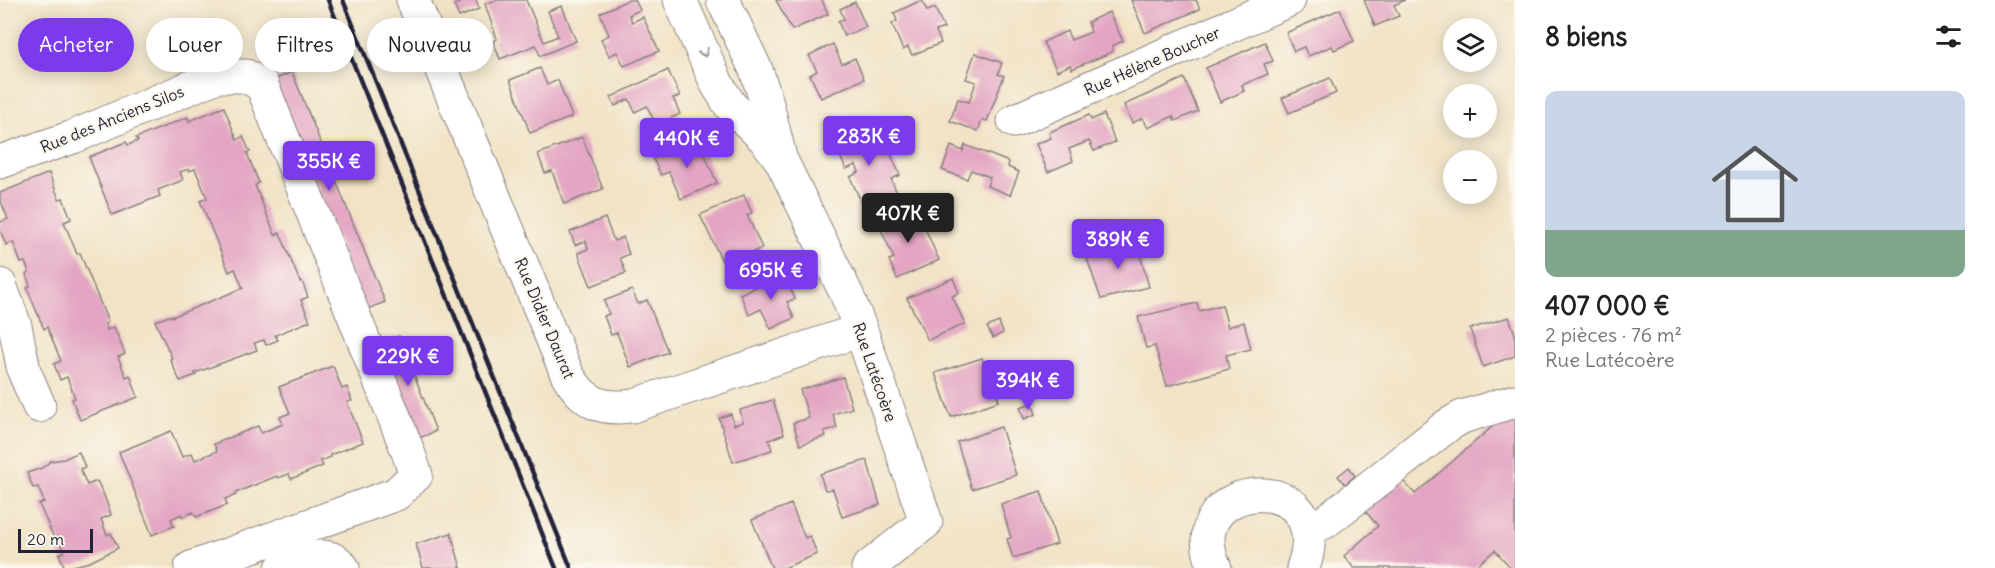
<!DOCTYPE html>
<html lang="fr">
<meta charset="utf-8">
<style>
:root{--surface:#fff;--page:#f2f2f2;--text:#202124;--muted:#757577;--line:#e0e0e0;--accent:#7c3aed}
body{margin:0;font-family:Delius,sans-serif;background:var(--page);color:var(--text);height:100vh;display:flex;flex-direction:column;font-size:22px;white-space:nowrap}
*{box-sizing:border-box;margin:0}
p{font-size:20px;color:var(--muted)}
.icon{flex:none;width:33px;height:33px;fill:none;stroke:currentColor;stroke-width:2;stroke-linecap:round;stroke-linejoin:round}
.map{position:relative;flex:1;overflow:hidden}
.side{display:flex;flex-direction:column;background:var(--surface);width:480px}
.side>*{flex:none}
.guide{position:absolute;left:18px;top:18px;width:570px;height:54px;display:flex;gap:12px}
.fabs{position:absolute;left:1443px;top:18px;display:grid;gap:12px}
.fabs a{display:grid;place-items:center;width:54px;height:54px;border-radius:50%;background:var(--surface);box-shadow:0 3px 15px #0003;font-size:30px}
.scale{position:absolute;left:18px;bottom:15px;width:75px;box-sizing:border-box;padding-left:6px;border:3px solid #22223b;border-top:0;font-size:16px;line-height:21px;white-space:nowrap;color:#22223b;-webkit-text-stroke:4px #fbf7ec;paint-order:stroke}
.price{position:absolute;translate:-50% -51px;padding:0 14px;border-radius:6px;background:var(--accent);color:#fff;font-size:20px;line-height:39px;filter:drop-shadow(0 2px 3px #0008)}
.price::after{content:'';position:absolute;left:50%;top:36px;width:18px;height:14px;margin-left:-9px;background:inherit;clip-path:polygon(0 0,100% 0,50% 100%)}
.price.current{background:#222;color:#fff}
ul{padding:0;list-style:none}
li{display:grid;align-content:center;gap:12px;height:318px;padding:0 30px}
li+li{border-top:2px solid var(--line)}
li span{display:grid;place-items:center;height:186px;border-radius:12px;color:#555}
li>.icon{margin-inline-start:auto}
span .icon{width:108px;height:108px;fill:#fffc;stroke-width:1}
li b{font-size:26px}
h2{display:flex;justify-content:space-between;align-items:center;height:72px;padding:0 30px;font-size:26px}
.tag{padding:0 21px;border-radius:27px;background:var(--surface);box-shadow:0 3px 15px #0003;font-size:21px;line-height:54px}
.tag.current{background:var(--accent);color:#fff}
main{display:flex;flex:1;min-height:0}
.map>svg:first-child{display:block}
</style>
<main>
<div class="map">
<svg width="1515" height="568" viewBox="0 0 1515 568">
<rect width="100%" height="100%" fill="#fbf7ec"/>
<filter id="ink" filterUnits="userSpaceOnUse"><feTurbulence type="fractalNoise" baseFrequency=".0167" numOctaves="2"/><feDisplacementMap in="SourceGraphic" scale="12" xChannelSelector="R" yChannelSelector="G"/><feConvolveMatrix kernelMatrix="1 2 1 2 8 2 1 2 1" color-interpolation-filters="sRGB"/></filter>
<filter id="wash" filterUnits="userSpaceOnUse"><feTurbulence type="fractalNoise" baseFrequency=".008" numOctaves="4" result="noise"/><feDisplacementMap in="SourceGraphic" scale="24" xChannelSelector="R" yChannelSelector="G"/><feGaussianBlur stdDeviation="1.35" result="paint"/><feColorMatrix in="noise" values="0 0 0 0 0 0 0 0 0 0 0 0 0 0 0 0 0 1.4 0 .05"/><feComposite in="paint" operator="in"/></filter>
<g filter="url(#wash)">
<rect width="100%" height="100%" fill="#f1e3c6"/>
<g id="blocks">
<g fill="#e3a5c3">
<path d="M467 0H476L479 9 459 17 454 5Z"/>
<path d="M496 0H526L544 42 558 36 548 11 562 6 576 41 540 56 536 45 500 59 493 41 497 39 485 4Z"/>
<path d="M628 0H635L640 10 629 15 632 22 643 17 659 51 624 66 617 52 609 56 601 39 609 35 600 13Z"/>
<path d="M776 0H822L828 14 792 30Z"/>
<path d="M922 0 927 11 935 8 944 28 936 31 941 43 912 55 908 47 903 50 892 24 897 21 894 13Z"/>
<path d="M1131 0H1196L1200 9 1145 33Z"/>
<path d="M1364 0H1405L1394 5 1399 16 1375 26Z"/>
<path d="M855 2 866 27 844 36 838 21 844 19 840 9Z"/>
<path d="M1340 9 1354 41 1334 50 1332 46 1308 56 1304 47 1294 51 1286 33Z"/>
<path d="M1109 12 1123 41 1112 46 1113 51 1105 55 1072 69 1070 65 1057 71 1043 42 1067 31 1071 40 1091 32 1088 22Z"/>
<path d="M1265 42 1273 61 1264 64 1268 74 1242 85 1244 91 1220 102 1206 68Z"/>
<path d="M833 44 842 64 855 58 864 79 821 98 810 75 817 71 809 55Z"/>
<path d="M268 45 274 61 265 65 259 48Z"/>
<path d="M975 53 1002 63 998 74 1004 76 987 121 982 120 978 131 950 121 958 99 969 102 976 82 966 79Z"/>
<path d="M540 68 547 85 558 80 572 117 530 133 510 80Z"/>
<path d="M668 70 680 96 673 98 680 114 656 125 647 106 635 112 629 99 615 106 611 97Z"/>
<path d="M292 72 385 302 365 310 273 80Z"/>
<path d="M1184 78 1198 111 1175 121 1173 116 1148 128 1143 118 1132 123 1124 105Z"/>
<path d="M1330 78 1336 93 1289 113 1282 98Z"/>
<path d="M224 107 237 140 243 136 250 152 247 153 259 183 255 185 275 235 280 233 300 282 302 281 308 297 301 300 310 321 275 335 278 340 266 345 264 340 254 343 257 350 195 373 196 375 180 381 170 359 172 358 155 321 172 315V317L243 288 235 269 229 272 200 201 207 198 195 169 189 171V169L180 172 183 180 158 190 160 196 112 215 89 157 126 142 128 145 138 141 136 138 188 117 189 121Z"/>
<path d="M1104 114 1115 142 1094 151 1089 141 1069 149 1073 161 1048 172 1036 144 1051 138 1049 133 1052 131 1089 115 1091 120Z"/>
<path d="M860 129 867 144 883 136 900 175 891 179 897 193 864 208 850 177 859 172 856 165 846 169 833 141Z"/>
<path d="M582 137 603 189 564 204 552 171 545 173 538 154Z"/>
<path d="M698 139 717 183 681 199 669 172 661 175 653 159Z"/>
<path d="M965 145 1009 162 1008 167 1019 172 1010 195 987 186 990 177 971 170 967 179 942 170 951 146 963 151Z"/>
<path d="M49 173 59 199 63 198 71 219 64 222 77 254 80 253 108 322 105 324 107 330 114 327 125 354 118 357 126 377 130 375 138 397 80 420 72 399 75 398 67 377 60 380 54 364 61 361 47 327 44 329 27 288 30 286 26 274 29 272 25 262 21 263 13 242 6 245 0 230V222L8 219 0 199V193Z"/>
<path d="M744 195 752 213 747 215 762 248 724 265 700 215Z"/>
<path d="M916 208 939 260 897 279 889 260 894 258 879 225Z"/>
<path d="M605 218 614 241 623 237 629 254 620 258 626 273 591 286 578 253 588 249 586 241 575 245 570 232Z"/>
<path d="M1136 240 1149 287 1101 299 1085 253Z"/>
<path d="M784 274 795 299 787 302 794 318 771 329 761 309 749 315 740 294Z"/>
<path d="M953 278 959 293 952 296 965 324 928 340 907 298Z"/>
<path d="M632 290 638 304 647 300 668 352 630 367 617 333 611 335 604 316 609 314 604 301Z"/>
<path d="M1197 303 1199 311 1222 305 1228 327 1244 322 1251 349 1226 355 1229 369 1167 386 1155 346 1146 348 1138 317Z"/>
<path d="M1509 317 1515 334V356L1483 367 1470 329Z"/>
<path d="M999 322 1003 333 993 338 987 327Z"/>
<path d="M399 336 436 431 417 439 379 344Z"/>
<path d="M982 358 987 374 990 373 999 401 951 417 935 373Z"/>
<path d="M333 366 342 389 347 387 352 401 347 402 363 442 330 455 331 457 320 461 323 466 291 479 289 474 278 478 277 476 235 493 236 495 225 499 227 505 196 517 193 512 182 517 181 514 171 519 174 526 152 535 119 452 171 431 182 457 192 453 195 460 217 451 214 444 258 426 261 433 283 424 280 417 290 413 279 387Z"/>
<path d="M843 377 852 408 833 414 837 428 824 431 826 436 800 445 793 423 809 418 800 390Z"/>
<path d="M773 400 784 434 769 440 772 450 733 462 719 418 731 414 734 425 743 422 740 410Z"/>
<path d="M1032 403 1036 414 1024 419 1020 407Z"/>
<path d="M1515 407V568H1511L1495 550 1474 568H1354L1344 556 1378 526 1359 504 1396 473 1415 494Z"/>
<path d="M1001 427 1016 475 972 489 957 442Z"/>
<path d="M79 452 85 467 80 469 87 485 97 481 104 495 111 515 101 519 107 535 111 533 118 548 90 562 65 568 59 554 64 552 58 536 54 538 39 504 44 502 38 487 33 488 27 473 42 468 51 461 64 459Z"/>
<path d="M867 460 880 505 842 517 833 489 825 490 820 474Z"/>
<path d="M1349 467 1355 476 1345 484 1338 476Z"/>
<path d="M1041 491 1057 544 1013 558 1007 539 1011 538 1001 504Z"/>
<path d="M791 504 805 538 810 536 817 554 784 568H772L752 520Z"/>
<path d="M451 533 461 568H423L416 544Z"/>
</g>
</g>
</g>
<g filter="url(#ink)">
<use href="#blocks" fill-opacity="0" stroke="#8a8280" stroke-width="1.5"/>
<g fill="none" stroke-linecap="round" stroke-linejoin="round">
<g stroke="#8a8280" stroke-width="35">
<g id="minor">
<path d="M413 0 567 374C584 403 600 410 632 406L861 330"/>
<path d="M680 0 717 84 730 105 765 139 781 160 847 295 861 330 926 522 868 568"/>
<path d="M723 0 756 70 766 100 779 153"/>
<path d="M1014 121 1289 0"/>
<path d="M0 162 73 137 217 76H246L262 85 407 449 416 475 396 494 191 568"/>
<path d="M0 285 15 326 24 371 39 406"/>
<path d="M1307 529 1325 522 1338 512 1448 425 1462 417 1515 401"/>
<path d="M282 568C302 561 328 547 343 568"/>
<path d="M1215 568C1173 476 1340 465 1303 568"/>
</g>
</g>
<use href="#minor" stroke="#fff" stroke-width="33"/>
<g stroke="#22223b" stroke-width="4.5">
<path d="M328 0 556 568"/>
<path d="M343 0 571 568"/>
</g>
</g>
<defs><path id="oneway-chevron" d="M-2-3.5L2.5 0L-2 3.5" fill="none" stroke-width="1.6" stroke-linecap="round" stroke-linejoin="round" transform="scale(1.5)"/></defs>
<use stroke="#9c9ca7" href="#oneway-chevron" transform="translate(704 53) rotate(66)"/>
</g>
<g text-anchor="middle" stroke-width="4.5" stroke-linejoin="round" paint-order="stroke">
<g font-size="16" fill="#22223b" stroke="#fbf7ec">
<text transform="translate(1152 61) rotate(-24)" y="6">Rue Hélène Boucher</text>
<text transform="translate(112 119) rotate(-22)" y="6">Rue des Anciens Silos</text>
<text transform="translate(545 318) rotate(67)" y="6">Rue Didier Daurat</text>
<text transform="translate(875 372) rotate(71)" y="6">Rue Latécoère</text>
</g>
</g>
</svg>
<div class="fabs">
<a><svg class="icon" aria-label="layers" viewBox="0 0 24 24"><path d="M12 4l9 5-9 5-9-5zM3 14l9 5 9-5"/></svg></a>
<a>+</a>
<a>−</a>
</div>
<div class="scale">20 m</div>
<b class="price" style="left:869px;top:167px">283K €</b>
<b class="price" style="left:687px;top:169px">440K €</b>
<b class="price" style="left:329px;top:192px">355K €</b>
<b class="price current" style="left:908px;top:244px">407K €</b>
<b class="price" style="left:1118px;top:270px">389K €</b>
<b class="price" style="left:771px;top:301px">695K €</b>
<b class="price" style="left:408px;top:387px">229K €</b>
<b class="price" style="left:1028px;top:411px">394K €</b>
<div class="guide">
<a class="tag current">Acheter</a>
<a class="tag">Louer</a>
<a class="tag">Filtres</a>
<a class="tag">Nouveau</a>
</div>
</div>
<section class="side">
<h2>8 biens<svg class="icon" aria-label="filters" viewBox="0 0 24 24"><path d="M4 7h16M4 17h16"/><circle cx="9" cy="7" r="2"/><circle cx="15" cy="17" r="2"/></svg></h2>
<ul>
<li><span style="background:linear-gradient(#c9d6e8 75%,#7fa58c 0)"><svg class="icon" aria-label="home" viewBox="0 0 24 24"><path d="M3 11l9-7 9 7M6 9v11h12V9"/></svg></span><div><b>407 000 €</b><p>2 pièces · 76 m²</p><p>Rue Latécoère</p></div></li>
</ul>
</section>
</main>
